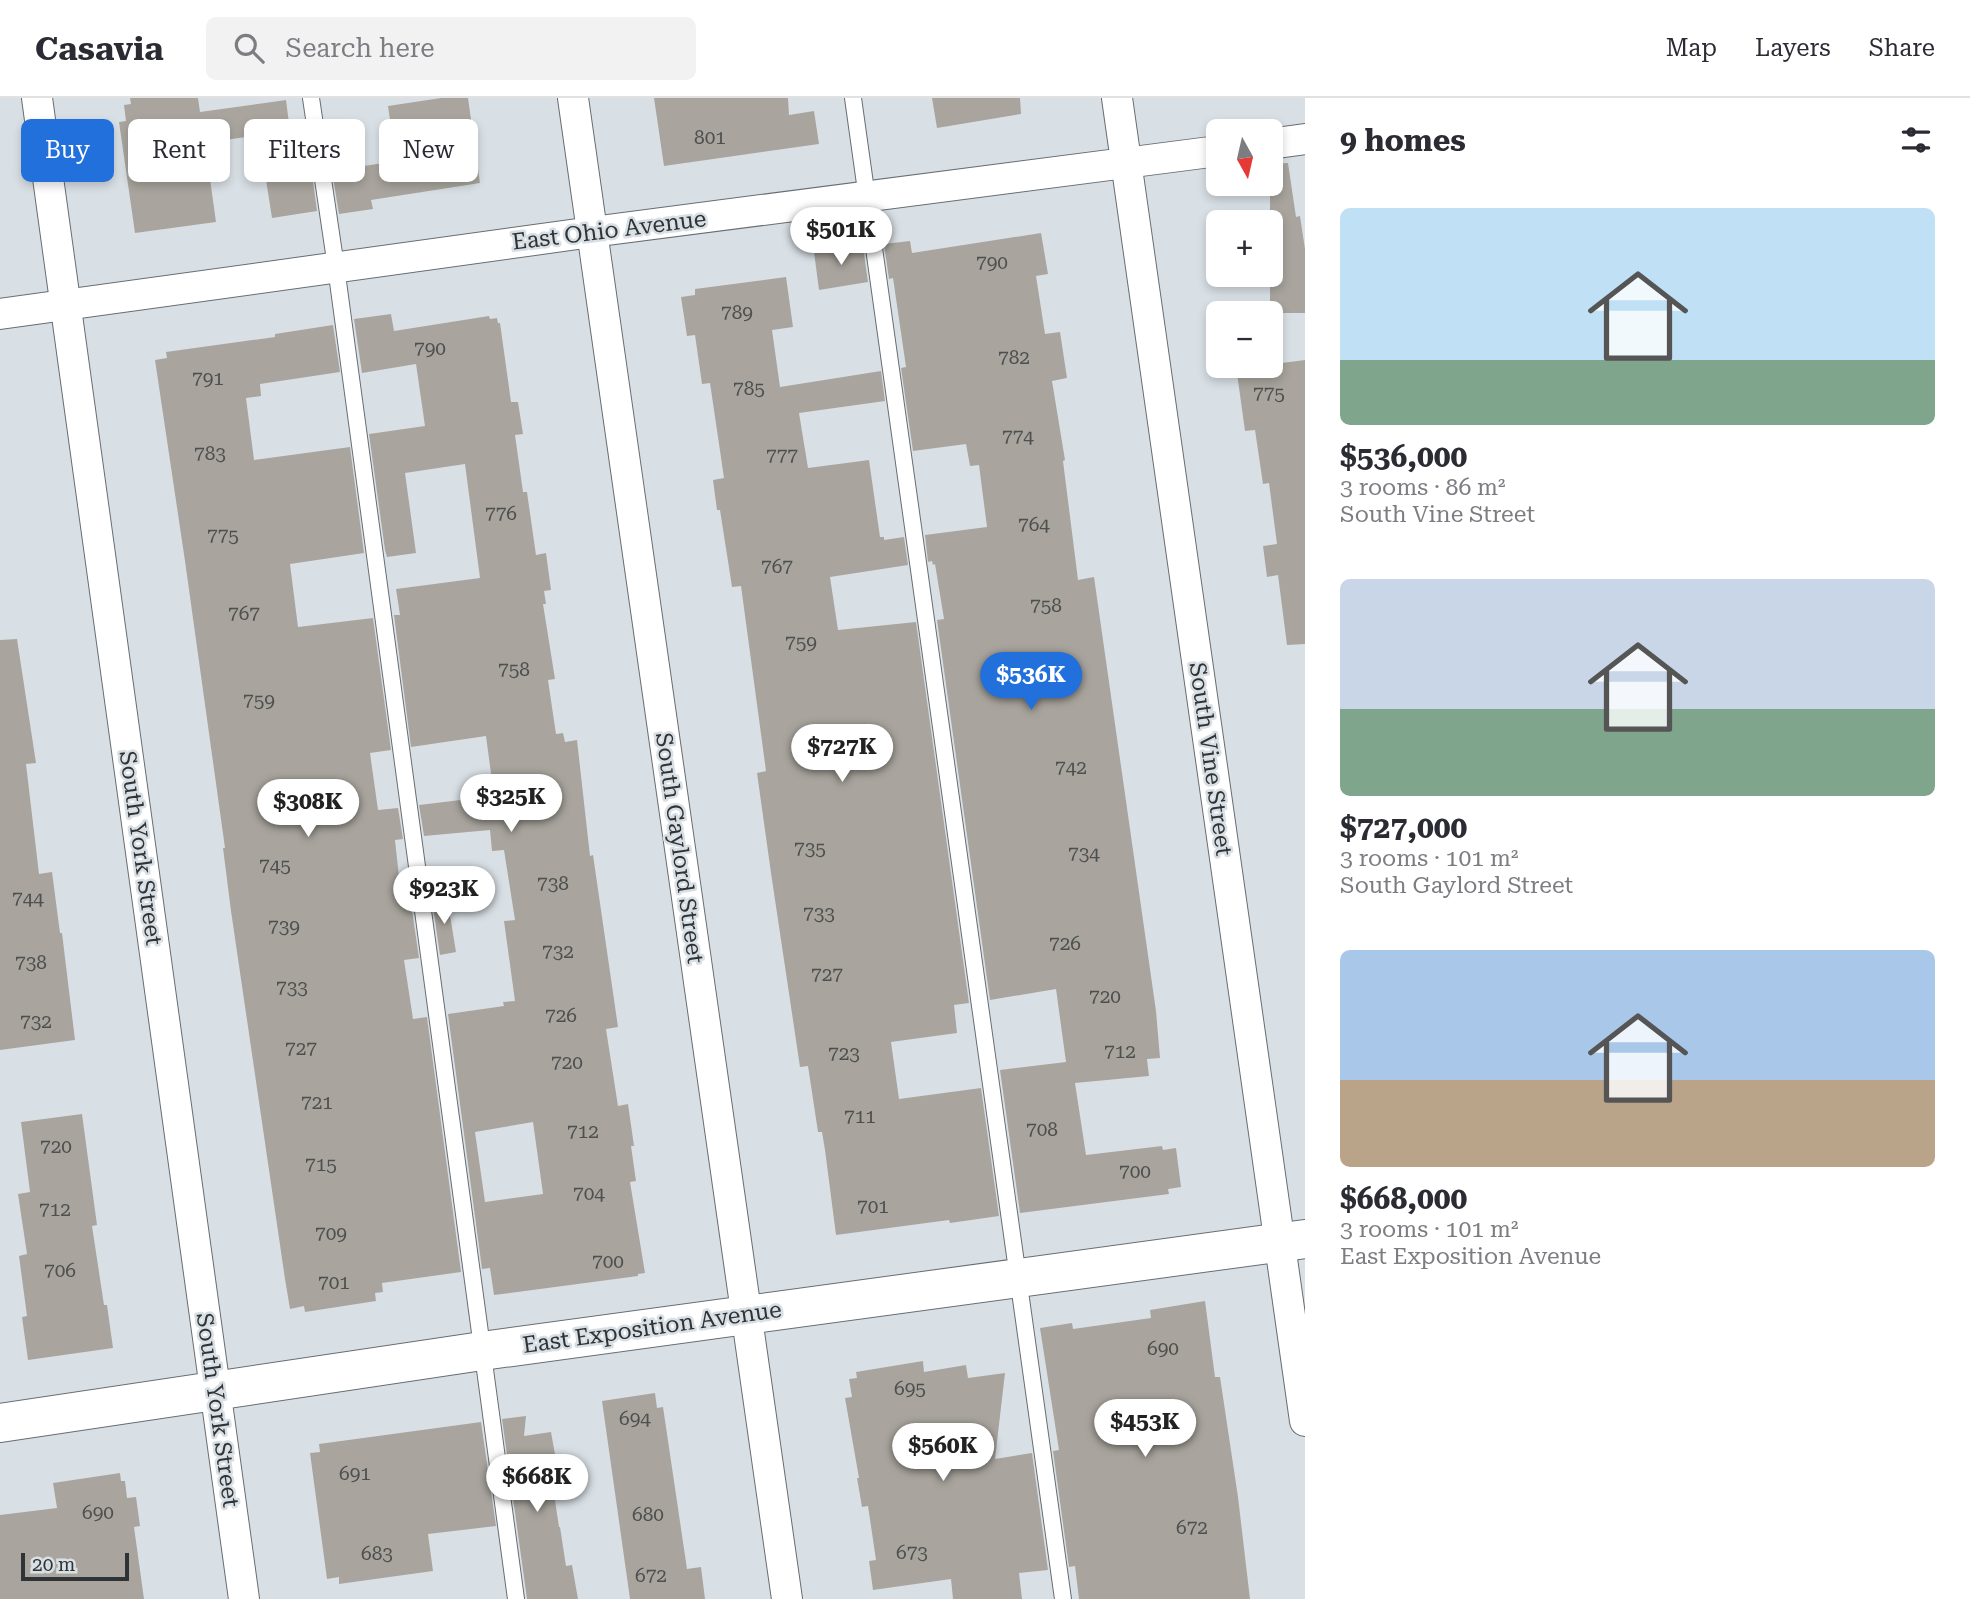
<!DOCTYPE html>
<meta charset="utf-8">
<style>
:root{--surface:#fff;--page:#f2f2f3;--text:#2b2b33;--muted:#7c7c81;--line:#e1e1e2;--accent:#2270db}
body{margin:0;font-family:"Roboto Serif",serif;background:var(--page);color:var(--text);height:100vh;display:flex;flex-direction:column;font-size:26px;white-space:nowrap}
*{box-sizing:border-box;margin:0}
p{font-size:23px;color:var(--muted)}
.icon{flex:none;width:38px;height:38px;fill:none;stroke:currentColor;stroke-width:2;stroke-linecap:round;stroke-linejoin:round}
.map{position:relative;flex:1;overflow:hidden}
.side{display:flex;flex-direction:column;background:var(--surface);width:665px}
.side>*{flex:none}
.hud{position:absolute;left:21px;top:21px;width:665px;height:63px;display:flex;gap:14px}
.needle{width:46px;rotate:172deg}
.tools{position:absolute;left:1206px;top:21px;display:grid;gap:14px}
.tools a{display:grid;place-items:center;width:77px;height:77px;border-radius:10px;background:var(--surface);box-shadow:0 4px 10px #0003;font-size:35px}
.scale{position:absolute;left:21px;bottom:18px;width:108px;box-sizing:border-box;padding-left:7px;border:4px solid #303335;border-top:0;font-size:19px;line-height:24px;white-space:nowrap;color:#303335;-webkit-text-stroke:5px #d9e0e5;paint-order:stroke}
.price{position:absolute;translate:-50% -60px;padding:0 16px;border-radius:24px;background:#fff;color:#222;font-size:23px;line-height:46px;filter:drop-shadow(0 2px 4px #0008)}
.price::after{content:'';position:absolute;left:50%;top:42px;width:21px;height:16px;margin-left:-10px;background:inherit;clip-path:polygon(0 0,100% 0,50% 100%)}
.price.active{background:var(--accent);color:#fff}
ul{padding:0;list-style:none}
li{display:grid;align-content:center;gap:14px;height:371px;padding:0 35px}
li span{display:grid;place-items:center;height:217px;border-radius:10px;color:#555}
li>.icon{margin-inline-start:auto}
span .icon{width:126px;height:126px;fill:#fffc;stroke-width:1}
li b{font-size:30px}
h2{display:flex;justify-content:space-between;align-items:center;height:84px;padding:0 35px;font-size:30px}
.chip{padding:0 24px;border-radius:10px;background:var(--surface);box-shadow:0 4px 10px #0003;font-size:24px;line-height:63px}
.chip.active{background:var(--accent);color:#fff}
header{display:flex;align-items:center;gap:42px;box-sizing:border-box;height:98px;padding:0 35px;background:var(--surface);border-bottom:2px solid var(--line)}
header strong{font-size:33px}
nav{display:flex;gap:38px;margin-inline-start:auto;font-size:24px}
.search{width:490px;height:63px;background:var(--page);display:flex;align-items:center;gap:18px;box-sizing:border-box;padding:0 24px;border-radius:10px;color:var(--muted);font-size:26px}
main{display:flex;flex:1;min-height:0}
.map>svg:first-child{display:block}
</style>
<header>
<strong>Casavia</strong>
<div class="search"><svg class="icon" aria-label="search" viewBox="0 0 24 24"><circle cx="10" cy="10" r="6"/><path d="M15 15l6 6"/></svg>Search here</div>
<nav><a>Map</a><a>Layers</a><a>Share</a></nav>
</header>
<main>
<div class="map">
<svg width="1305" height="1501" viewBox="0 0 1305 1501">
<rect width="100%" height="100%" fill="#d9e0e5"/>
<g fill="#a9a59e" fill-rule="evenodd">
<path d="M130 0H198L200 14 286 2 296 79 312 76 317 113 272 120 259 37 205 45 216 124 135 135 119 24 126 23 124 7 131 6Z"/>
<path d="M441 0H468L480 85 371 102 373 111 339 116 332 73 396 63 388 8Z"/>
<path d="M654 0H788L789 17 814 13 819 46 664 68Z"/>
<path d="M932 0H1020L1021 16 937 30Z"/>
<path d="M1288 65 1296 119 1300 118 1305 151V215H1270V66Z"/>
<path d="M1041 135 1048 176 1036 178 1045 236 1060 234 1067 280 1052 283 1065 362 1063 363 1078 482 1094 479 1156 913 1160 960 1147 961 1149 978 1075 985 1086 1057 1162 1048 1163 1052 1176 1050 1181 1089 1168 1091 1169 1096 1020 1115 1000 972 1066 964 1056 891 990 902 937 522 944 521 935 466 933 467 932 463 928 464 925 437 987 429 979 367 970 368 966 346 913 353 901 270 906 269 893 180 889 181 884 146 910 143 912 155Z"/>
<path d="M851 148 852 151 863 149 868 184 819 192 814 154Z"/>
<path d="M786 179 793 229 772 232 780 289 881 273 885 303 799 315 808 370 869 362 880 439H884V442L904 439 908 467 830 479 838 532 916 524 969 905 954 907 957 935 891 944 899 1001 981 990 999 1118 950 1125 949 1122 836 1137 825 1052 822 1034H818L808 968 800 969 771 775 757 675 766 673 741 488 732 489 720 412H717L713 382 724 380 710 285 702 286 695 237 687 238 681 199 695 197V191Z"/>
<path d="M391 216 394 233 489 218 490 221 497 220 498 225H500L511 304H518L523 336 515 337 523 394H527L536 457 546 455 551 492 544 493 546 506H543L555 581 548 582 556 636 563 635 565 644 577 642 590 758 593 757 618 929 606 931 618 1008 628 1006 634 1048H631L636 1083 630 1084 645 1175 638 1176V1178L494 1197 490 1170 482 1171 448 916 504 908 503 904 515 903 504 823 515 822 504 752 492 753 490 732 424 738 419 707 494 698 486 638 411 649 394 517H400L396 491 480 480 465 366 405 375 416 455 387 459 385 452 369 336 425 328 416 266 362 275 354 221ZM533 1024 543 1096 485 1104 475 1034Z"/>
<path d="M333 227 340 274 260 286 261 298 246 300 254 362 350 349 364 455 290 466 298 529 373 520 391 652 370 655 378 712 398 710 403 741 395 742 402 807 411 805 419 860 404 862 413 921 427 919 461 1174 382 1185 383 1194 375 1195 376 1203 305 1214 304 1208 290 1211 285 1181 231 813 223 750H225L185 463 155 262 167 260 166 254 275 239V236Z"/>
<path d="M1305 262V546L1287 547 1278 477 1267 479 1263 448 1277 446 1269 385 1263 386 1255 332 1245 333 1237 275 1250 273V269Z"/>
<path d="M17 541 36 665 26 666 39 776 52 774 60 835H62L75 942 0 952V542Z"/>
<path d="M447 799 456 854 440 857 432 802Z"/>
<path d="M82 1016 97 1127 92 1128 104 1207H107L113 1250 28 1262 22 1219 27 1218 19 1158 27 1156 18 1096 30 1094 21 1024Z"/>
<path d="M1205 1203 1215 1279H1220L1238 1399 1250 1501H1079L1075 1468 1069 1469 1053 1353 1059 1352 1040 1230 1072 1225 1073 1231 1151 1220 1150 1212Z"/>
<path d="M923 1263 924 1274 966 1267 968 1280 1005 1275 995 1361 1032 1355 1048 1472 1019 1475 1022 1501H953L951 1481 873 1492 869 1463 876 1462 868 1408 862 1409 857 1380H859L845 1300 852 1299 849 1281 857 1280 856 1274Z"/>
<path d="M655 1295 657 1310 663 1309 687 1471 701 1469 705 1501H630L602 1303Z"/>
<path d="M526 1318 524 1338 551 1334 556 1362H549L559 1429H560L566 1468 572 1467 578 1501H527L502 1321Z"/>
<path d="M481 1324 496 1428 428 1436 433 1473 339 1486V1479L327 1481 310 1355 320 1354 319 1346Z"/>
<path d="M120 1375 121 1383H125L127 1400 136 1399 140 1428 134 1429 144 1501H0V1417L57 1410 53 1385Z"/>
</g>
<g fill="none" stroke-linecap="round" stroke-linejoin="round">
<g stroke="#676d72" stroke-width="18">
<g id="lane">
<path d="M311 0 336 169 516 1501"/>
<path d="M853 0 1063 1501"/>
</g>
</g>
<g stroke="#676d72" stroke-width="32">
<g id="street">
<path d="M37 0 244 1501"/>
<path d="M573 0 787 1501"/>
<path d="M1117 0 1305 1323"/>
<path d="M1270 46 1305 41"/>
<path d="M0 216 592 134 1218 53"/>
</g>
</g>
<g stroke="#676d72" stroke-width="40">
<path id="secondary" d="M0 1325 482 1253 1305 1141"/>
</g>
<use href="#lane" stroke="#fff" stroke-width="16"/>
<use href="#street" stroke="#fff" stroke-width="30"/>
<use href="#secondary" stroke="#fff" stroke-width="38"/>
</g>
<g text-anchor="middle" stroke-width="5" stroke-linejoin="round" paint-order="stroke">
<g font-size="19" fill="#4e504f">
<text x="710" y="46">801</text>
<text x="992" y="171">790</text>
<text x="737" y="221">789</text>
<text x="430" y="257">790</text>
<text x="1014" y="266">782</text>
<text x="208" y="287">791</text>
<text x="749" y="297">785</text>
<text x="1269" y="302">775</text>
<text x="1018" y="345">774</text>
<text x="210" y="362">783</text>
<text x="782" y="364">777</text>
<text x="501" y="422">776</text>
<text x="1034" y="433">764</text>
<text x="223" y="444">775</text>
<text x="777" y="475">767</text>
<text x="1046" y="514">758</text>
<text x="244" y="522">767</text>
<text x="801" y="551">759</text>
<text x="514" y="578">758</text>
<text x="259" y="609">759</text>
<text x="1071" y="676">742</text>
<text x="810" y="757">735</text>
<text x="1084" y="762">734</text>
<text x="275" y="774">745</text>
<text x="553" y="792">738</text>
<text x="28" y="807">744</text>
<text x="819" y="822">733</text>
<text x="284" y="835">739</text>
<text x="1065" y="852">726</text>
<text x="558" y="860">732</text>
<text x="31" y="871">738</text>
<text x="827" y="883">727</text>
<text x="292" y="896">733</text>
<text x="1105" y="905">720</text>
<text x="561" y="924">726</text>
<text x="36" y="930">732</text>
<text x="301" y="957">727</text>
<text x="1120" y="960">712</text>
<text x="844" y="962">723</text>
<text x="567" y="971">720</text>
<text x="317" y="1011">721</text>
<text x="860" y="1025">711</text>
<text x="1042" y="1038">708</text>
<text x="583" y="1040">712</text>
<text x="56" y="1055">720</text>
<text x="321" y="1073">715</text>
<text x="1135" y="1080">700</text>
<text x="589" y="1102">704</text>
<text x="873" y="1115">701</text>
<text x="55" y="1118">712</text>
<text x="331" y="1142">709</text>
<text x="608" y="1170">700</text>
<text x="60" y="1179">706</text>
<text x="334" y="1191">701</text>
<text x="1163" y="1257">690</text>
<text x="910" y="1297">695</text>
<text x="635" y="1327">694</text>
<text x="355" y="1382">691</text>
<text x="98" y="1421">690</text>
<text x="648" y="1423">680</text>
<text x="1192" y="1436">672</text>
<text x="912" y="1461">673</text>
<text x="377" y="1462">683</text>
<text x="651" y="1484">672</text>
</g>
<g font-size="23" fill="#303335" stroke="#d9e0e5">
<text transform="translate(609 132) rotate(-7)" y="8">East Ohio Avenue</text>
<text transform="translate(1211 661) rotate(82)" y="8">South Vine Street</text>
<text transform="translate(141 750) rotate(82)" y="8">South York Street</text>
<text transform="translate(680 750) rotate(82)" y="8">South Gaylord Street</text>
<text transform="translate(652 1229) rotate(-8)" y="8">East Exposition Avenue</text>
<text transform="translate(218 1312) rotate(82)" y="8">South York Street</text>
</g>
</g>
</svg>
<div class="tools">
<a><svg class="needle" viewBox="-14 -14 28 28"><path d="M0-13l5 13h-10z" fill="#e53935"/><path d="M0 13l5-13h-10z" fill="#7c7c81"/></svg></a>
<a>+</a>
<a>−</a>
</div>
<div class="scale">20 m</div>
<b class="price" style="left:841px;top:169px">$501K</b>
<b class="price active" style="left:1031px;top:614px">$536K</b>
<b class="price" style="left:842px;top:686px">$727K</b>
<b class="price" style="left:511px;top:736px">$325K</b>
<b class="price" style="left:308px;top:741px">$308K</b>
<b class="price" style="left:444px;top:828px">$923K</b>
<b class="price" style="left:1145px;top:1361px">$453K</b>
<b class="price" style="left:943px;top:1385px">$560K</b>
<b class="price" style="left:537px;top:1416px">$668K</b>
<div class="hud">
<a class="chip active">Buy</a>
<a class="chip">Rent</a>
<a class="chip">Filters</a>
<a class="chip">New</a>
</div>
</div>
<section class="side">
<h2>9 homes<svg class="icon" aria-label="filters" viewBox="0 0 24 24"><path d="M4 7h16M4 17h16"/><circle cx="9" cy="7" r="2"/><circle cx="15" cy="17" r="2"/></svg></h2>
<ul>
<li><span style="background:linear-gradient(#bfe0f5 70%,#7fa58c 0)"><svg class="icon" aria-label="home" viewBox="0 0 24 24"><path d="M3 11l9-7 9 7M6 9v11h12V9"/></svg></span><div><b>$536,000</b><p>3 rooms · 86 m²</p><p>South Vine Street</p></div></li>
<li><span style="background:linear-gradient(#c9d6e8 60%,#7fa58c 0)"><svg class="icon" aria-label="home" viewBox="0 0 24 24"><path d="M3 11l9-7 9 7M6 9v11h12V9"/></svg></span><div><b>$727,000</b><p>3 rooms · 101 m²</p><p>South Gaylord Street</p></div></li>
<li><span style="background:linear-gradient(#a9c7e8 60%,#b9a48a 0)"><svg class="icon" aria-label="home" viewBox="0 0 24 24"><path d="M3 11l9-7 9 7M6 9v11h12V9"/></svg></span><div><b>$668,000</b><p>3 rooms · 101 m²</p><p>East Exposition Avenue</p></div></li>
</ul>
</section>
</main>
